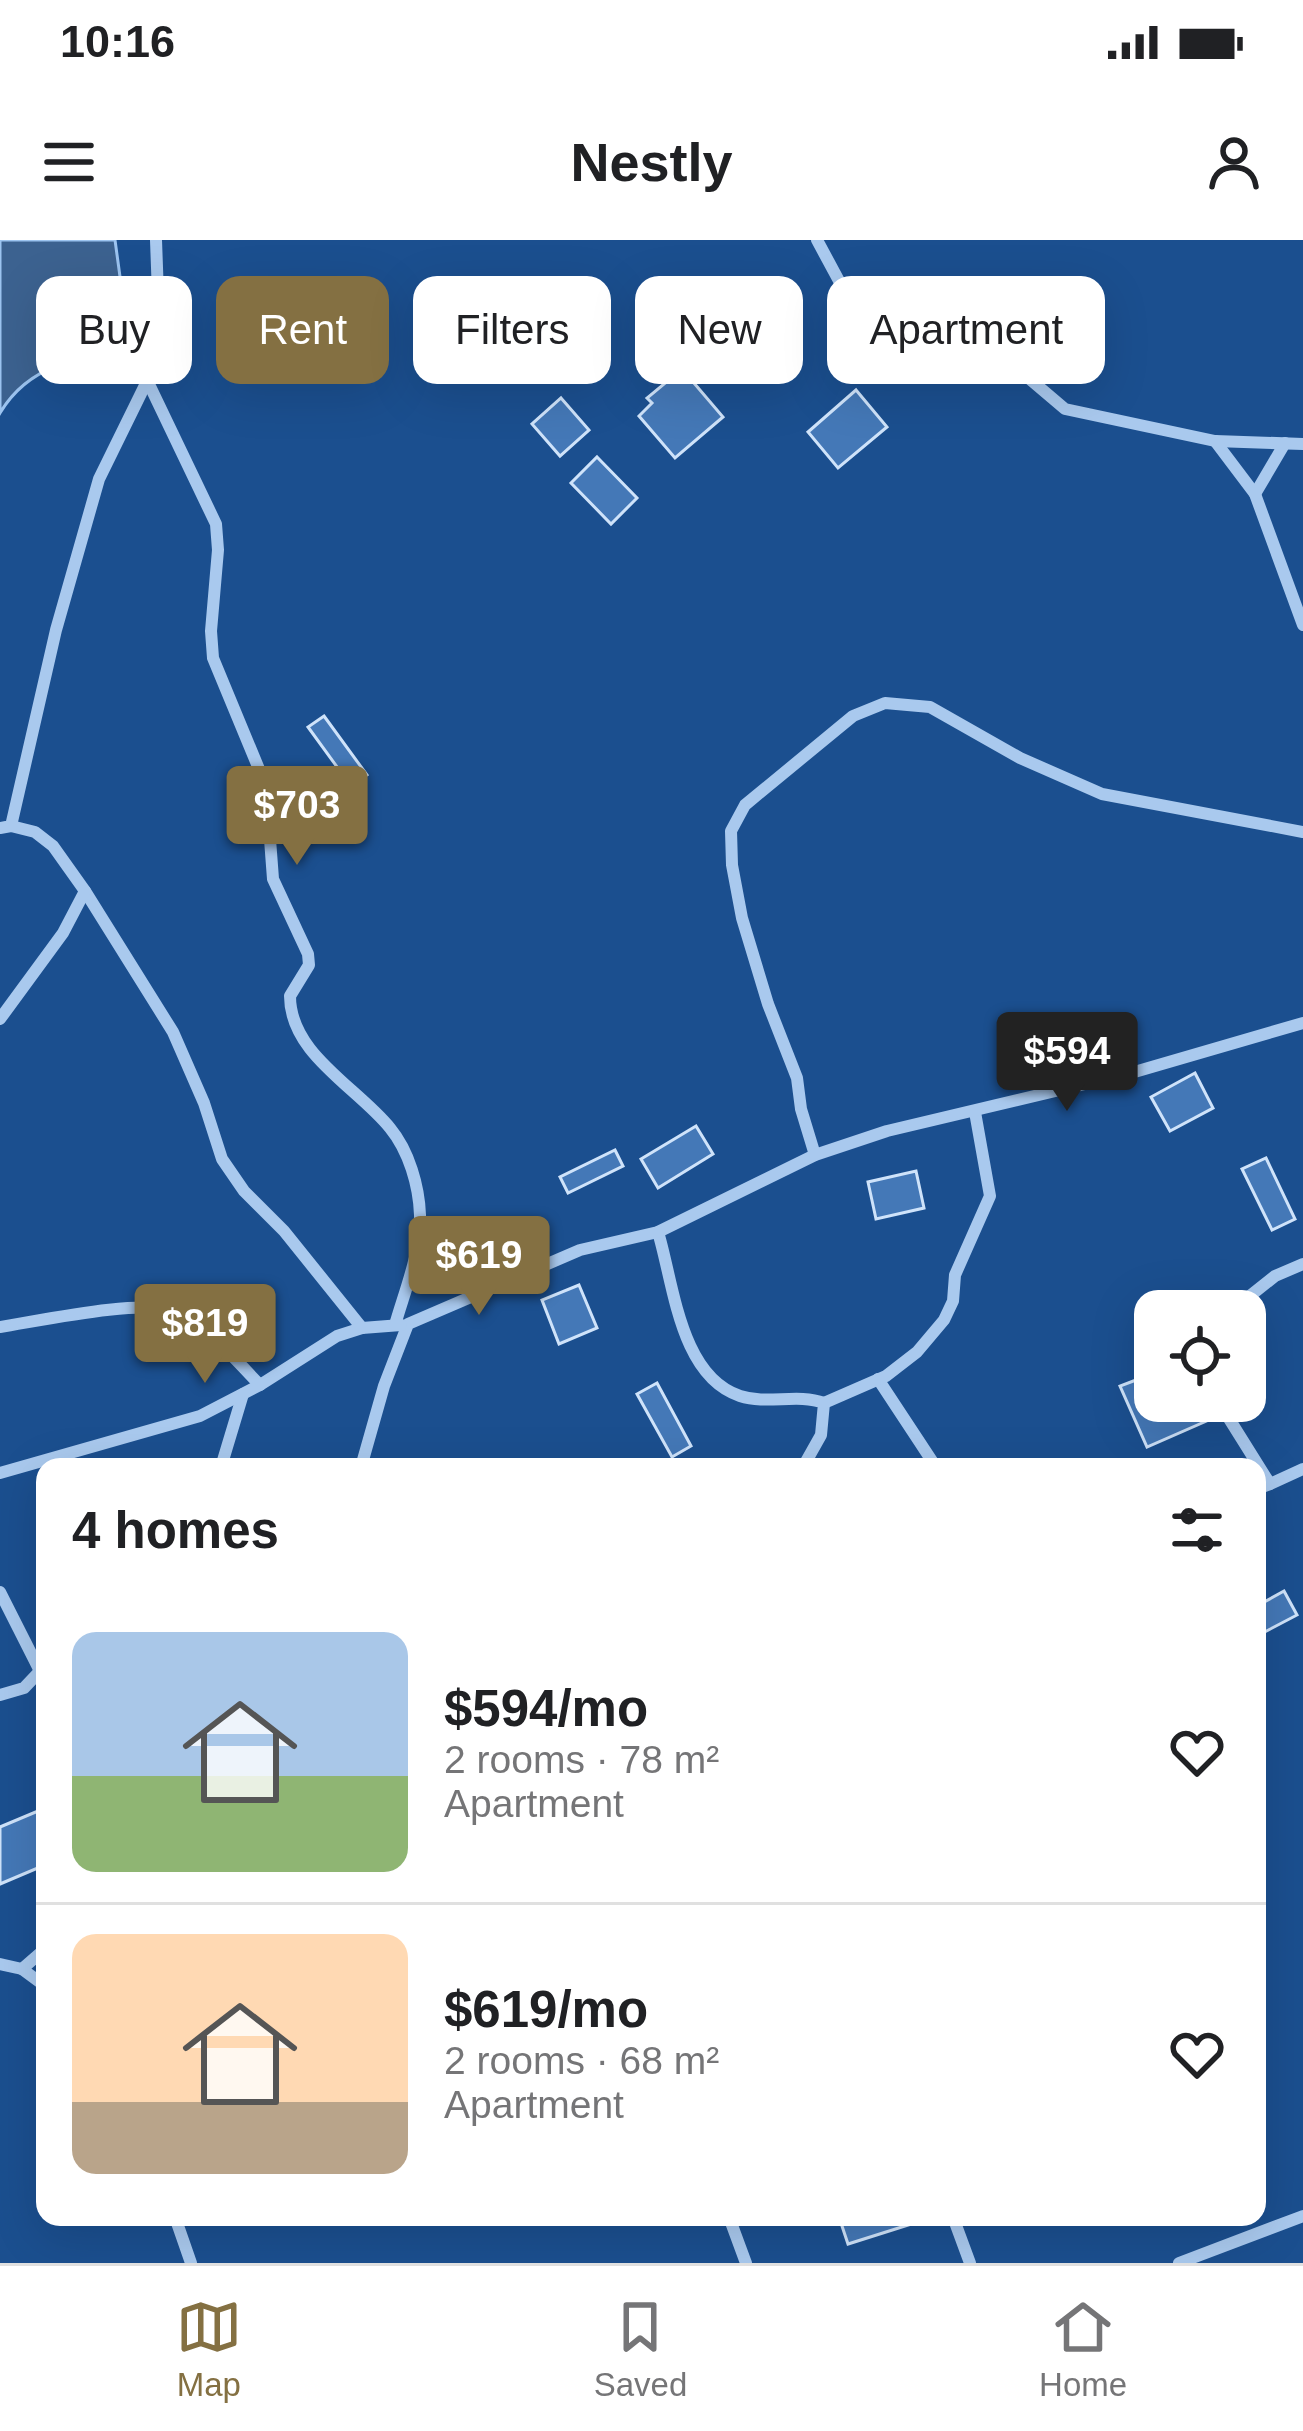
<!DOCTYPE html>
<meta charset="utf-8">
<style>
:root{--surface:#fff;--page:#f2f2f2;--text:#202124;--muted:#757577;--line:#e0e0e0;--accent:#847042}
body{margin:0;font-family:Arial,sans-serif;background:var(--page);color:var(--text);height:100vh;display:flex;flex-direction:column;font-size:45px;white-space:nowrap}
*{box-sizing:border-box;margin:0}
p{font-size:39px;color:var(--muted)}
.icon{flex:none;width:66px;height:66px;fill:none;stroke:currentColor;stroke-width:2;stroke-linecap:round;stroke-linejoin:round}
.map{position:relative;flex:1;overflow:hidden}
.drawer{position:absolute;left:36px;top:1218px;width:1230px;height:768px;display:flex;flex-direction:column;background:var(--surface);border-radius:24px;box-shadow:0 12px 48px #0002}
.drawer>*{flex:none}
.banner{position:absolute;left:36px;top:36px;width:1233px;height:108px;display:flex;gap:24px}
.controls{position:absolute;left:1134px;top:1050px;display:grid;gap:24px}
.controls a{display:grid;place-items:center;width:132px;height:132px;border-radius:24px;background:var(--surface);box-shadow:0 12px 48px #0002;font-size:60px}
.price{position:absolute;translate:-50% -102px;padding:0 27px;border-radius:12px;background:var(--accent);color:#fff;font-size:39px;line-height:78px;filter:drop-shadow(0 3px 6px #0008)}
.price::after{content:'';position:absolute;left:50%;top:72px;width:36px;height:27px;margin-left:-18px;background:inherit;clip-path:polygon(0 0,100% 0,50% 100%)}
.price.on{background:#222;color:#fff}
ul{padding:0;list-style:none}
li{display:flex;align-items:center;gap:36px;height:300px;padding:0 36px}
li+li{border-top:3px solid var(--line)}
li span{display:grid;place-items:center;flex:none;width:336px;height:240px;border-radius:24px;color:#555}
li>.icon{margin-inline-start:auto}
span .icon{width:144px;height:144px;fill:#fffc;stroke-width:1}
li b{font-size:51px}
h2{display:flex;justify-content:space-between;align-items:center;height:144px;padding:0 36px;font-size:51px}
.pill{padding:0 42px;border-radius:24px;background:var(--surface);box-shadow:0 12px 48px #0002;font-size:42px;line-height:108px}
.pill.on{background:var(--accent);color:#fff}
.status{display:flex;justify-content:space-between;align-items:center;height:84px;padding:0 60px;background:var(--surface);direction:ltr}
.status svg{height:33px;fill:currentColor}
header{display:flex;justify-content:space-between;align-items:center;height:156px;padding:0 36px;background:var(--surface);font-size:54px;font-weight:600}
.tab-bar{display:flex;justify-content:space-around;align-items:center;height:168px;border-top:3px solid var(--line);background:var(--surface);font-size:33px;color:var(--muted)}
.tab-bar a{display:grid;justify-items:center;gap:6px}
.tab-bar .on{color:var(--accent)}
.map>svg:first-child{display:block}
</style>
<div class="status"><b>10:16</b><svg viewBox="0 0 49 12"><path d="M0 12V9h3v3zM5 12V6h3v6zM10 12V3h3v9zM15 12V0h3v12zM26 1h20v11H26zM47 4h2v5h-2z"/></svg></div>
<header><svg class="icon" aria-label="menu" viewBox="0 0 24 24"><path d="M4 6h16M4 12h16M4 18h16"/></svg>Nestly<svg class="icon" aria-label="person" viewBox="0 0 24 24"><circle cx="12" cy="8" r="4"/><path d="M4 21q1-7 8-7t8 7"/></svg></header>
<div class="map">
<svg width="1303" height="2023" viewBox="0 0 1303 2023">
<rect width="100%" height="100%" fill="#1b4f8f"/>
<path fill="#3c6290" stroke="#9cc4f0" stroke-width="3" d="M0 0H115L130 110C79 117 29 124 0 173Z"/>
<g fill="#4478b7" stroke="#cfe3fa" stroke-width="3">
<path d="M592 66 594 114 516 118 513 71Z"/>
<path d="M682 129 723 177 675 218 639 176 652 163 647 158Z"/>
<path d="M856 150 887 187 838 228 808 192Z"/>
<path d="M561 158 589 190 560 216 532 184Z"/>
<path d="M597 217 637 258 611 284 571 243Z"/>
<path d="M324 476 367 535 339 555 328 540 340 531 308 487Z"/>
<path d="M1195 833 1213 868 1170 891 1151 857Z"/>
<path d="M696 886 713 914 658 948 641 919Z"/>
<path d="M615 910 623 926 568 953 560 937Z"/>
<path d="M1266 918 1295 979 1272 990 1242 929Z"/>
<path d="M916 931 924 968 876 979 868 942Z"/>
<path d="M579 1045 597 1088 559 1104 542 1060Z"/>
<path d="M1136 1140 1144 1159 1155 1154V1161H1203L1211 1179 1147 1207 1120 1146Z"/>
<path d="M657 1143 691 1206 672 1217 637 1154Z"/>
<path d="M1284 1351 1297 1375 1257 1396V1366Z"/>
<path d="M38 1571 45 1587V1625L0 1644V1587Z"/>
<path d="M839 1977H923L924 1980 848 2004Z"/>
</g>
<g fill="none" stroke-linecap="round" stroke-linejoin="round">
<g stroke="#a9c9ee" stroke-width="12">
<path d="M817 0 845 52 865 71 933 100 970 104 1005 118 1065 169 1215 201 1303 204"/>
<path d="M148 142 216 284 218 310 211 391 213 418 266 546 273 639 308 714 309 725 290 756C290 814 357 847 390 888 409 911 419 946 420 975 421 1012 405 1050 395 1085"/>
<path d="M1215 201 1255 254 1303 385"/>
<path d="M1255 254 1285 203"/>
<path d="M11 586 35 592 53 606 85 651 173 792 204 863 222 919 244 951 284 991 362 1088"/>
<path d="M0 588 11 586 56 390 99 239 154 127 159 83 156 0"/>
<path d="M0 779 63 693 85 651"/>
<path d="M815 915 801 869 797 838 768 764 742 678 732 625 731 591 745 565 853 476 885 463 930 467 1020 518 1102 554 1303 592"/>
<path d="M658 992C674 1045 680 1136 740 1156 768 1165 797 1153 824 1163L821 1195 803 1227"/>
<path d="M1231 1071 1275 1036 1303 1024"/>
<path d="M0 1087C39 1081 143 1058 176 1072 209 1086 235 1120 260 1145"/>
<path d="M878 1139 936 1227"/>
<path d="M1218 1161 1270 1244 1257 1249"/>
<path d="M824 1163 886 1136 917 1112 944 1080 953 1061 955 1035 990 956 975 872"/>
<path d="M221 1227 243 1154"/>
<path d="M361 1227 384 1146 408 1084 580 1010 658 992 815 915 887 891 1131 833 1303 783"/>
<path d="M0 1233 200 1176 260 1145 337 1096 362 1088 401 1085"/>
<path d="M1270 1244 1303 1229"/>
<path d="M0 1352 45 1441"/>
<path d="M0 1455 24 1448 43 1428"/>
<path d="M0 1724 22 1729 45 1746"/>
<path d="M22 1729 45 1709"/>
<path d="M175 1977 191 2023"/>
<path d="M729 1977 746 2023"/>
<path d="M953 1977 970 2023"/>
<path d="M1179 2023 1303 1976"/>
</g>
</g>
</svg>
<div class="controls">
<a><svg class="icon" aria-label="locate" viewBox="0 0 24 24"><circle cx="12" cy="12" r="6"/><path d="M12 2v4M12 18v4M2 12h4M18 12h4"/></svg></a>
</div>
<b class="price" style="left:297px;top:628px">$703</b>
<b class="price on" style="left:1067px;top:874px">$594</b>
<b class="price" style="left:479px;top:1078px">$619</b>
<b class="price" style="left:205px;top:1146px">$819</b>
<div class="banner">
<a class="pill">Buy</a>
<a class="pill on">Rent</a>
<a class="pill">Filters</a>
<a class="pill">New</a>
<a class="pill">Apartment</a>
</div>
<section class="drawer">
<h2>4 homes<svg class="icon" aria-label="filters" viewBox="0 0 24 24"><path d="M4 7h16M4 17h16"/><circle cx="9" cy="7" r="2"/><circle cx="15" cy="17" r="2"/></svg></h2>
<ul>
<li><span style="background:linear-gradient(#a9c7e8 60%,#8fb573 0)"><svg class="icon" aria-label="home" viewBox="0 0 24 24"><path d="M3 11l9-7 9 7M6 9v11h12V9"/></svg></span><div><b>$594/mo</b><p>2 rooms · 78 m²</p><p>Apartment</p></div><svg class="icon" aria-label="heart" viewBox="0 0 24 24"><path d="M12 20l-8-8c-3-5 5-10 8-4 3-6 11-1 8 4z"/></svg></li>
<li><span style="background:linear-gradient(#ffd9b3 70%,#b9a48a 0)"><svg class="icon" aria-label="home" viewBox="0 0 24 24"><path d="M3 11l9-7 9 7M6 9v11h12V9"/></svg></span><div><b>$619/mo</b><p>2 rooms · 68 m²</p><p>Apartment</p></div><svg class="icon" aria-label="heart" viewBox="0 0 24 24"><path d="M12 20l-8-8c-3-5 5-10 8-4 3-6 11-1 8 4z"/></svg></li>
</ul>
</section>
</div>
<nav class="tab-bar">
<a class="on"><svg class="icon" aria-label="map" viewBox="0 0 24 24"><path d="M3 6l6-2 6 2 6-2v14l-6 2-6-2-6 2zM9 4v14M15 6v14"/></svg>Map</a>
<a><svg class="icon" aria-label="saved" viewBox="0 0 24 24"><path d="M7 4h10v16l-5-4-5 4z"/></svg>Saved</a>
<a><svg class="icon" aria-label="home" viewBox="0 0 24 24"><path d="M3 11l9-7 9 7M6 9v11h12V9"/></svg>Home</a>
</nav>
